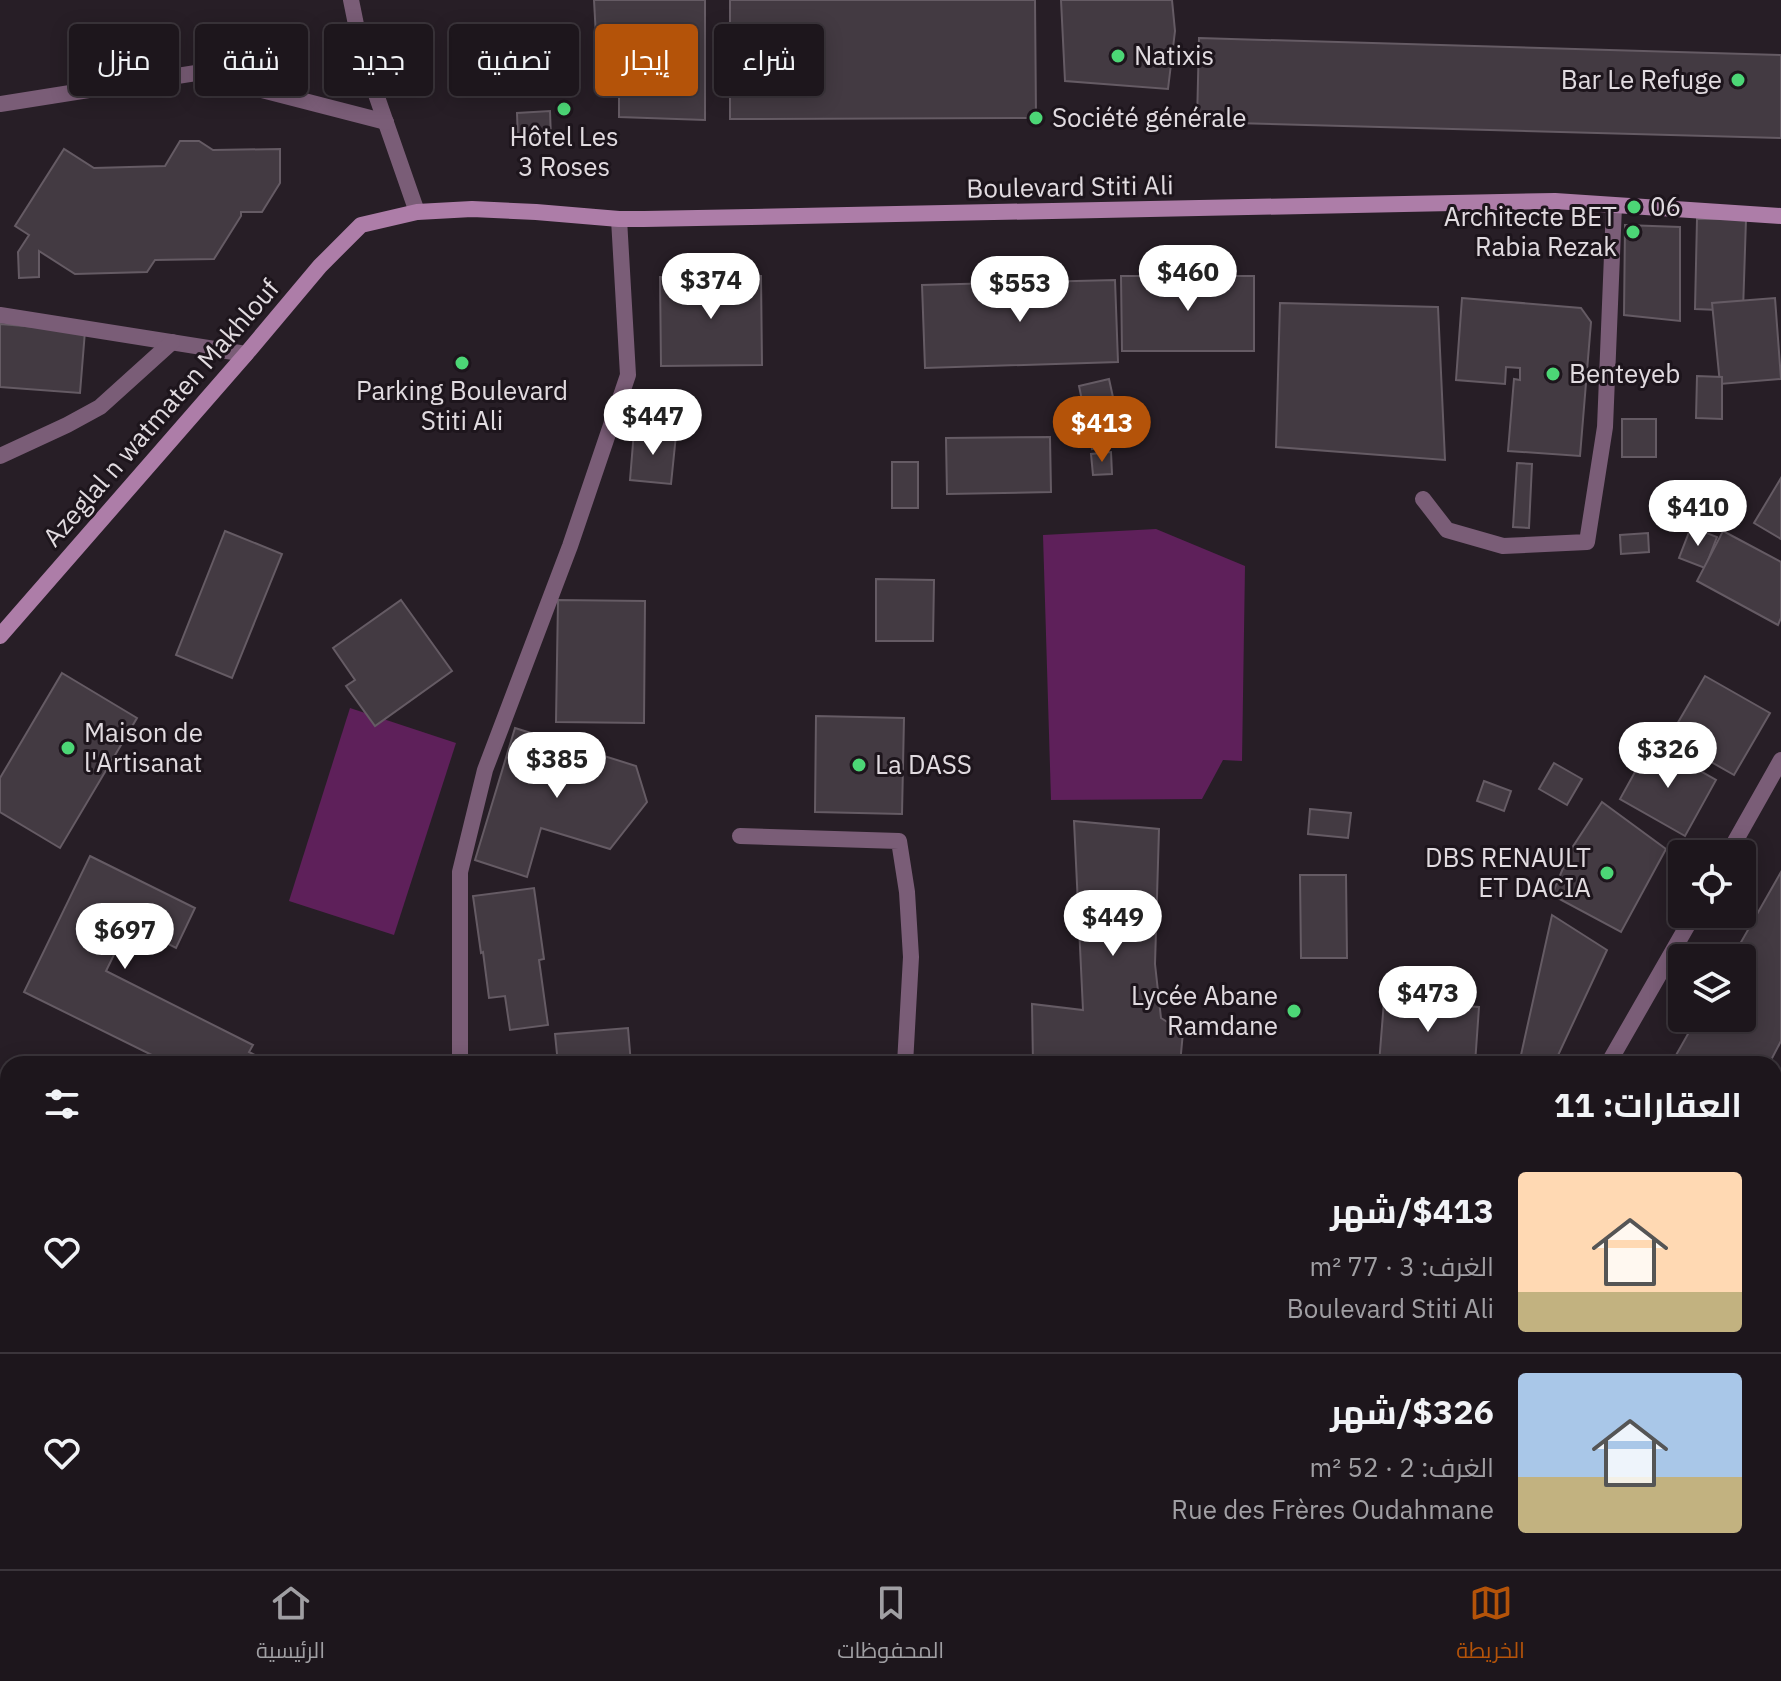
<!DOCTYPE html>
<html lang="ar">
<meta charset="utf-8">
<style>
:root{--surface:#1d161c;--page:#2a2329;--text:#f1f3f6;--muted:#a09fa3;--line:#3b353b;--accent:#b45309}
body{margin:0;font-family:"IBM Plex Sans",Cairo,sans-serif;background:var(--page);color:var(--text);direction:rtl;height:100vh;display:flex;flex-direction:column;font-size:30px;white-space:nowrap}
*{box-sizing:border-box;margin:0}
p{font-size:26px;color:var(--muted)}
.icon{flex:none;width:44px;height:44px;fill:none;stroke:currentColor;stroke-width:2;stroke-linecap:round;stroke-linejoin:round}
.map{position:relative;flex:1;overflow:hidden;direction:ltr}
.drawer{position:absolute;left:0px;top:1056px;width:1782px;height:514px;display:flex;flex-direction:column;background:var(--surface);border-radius:24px 24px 0 0;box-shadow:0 4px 20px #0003,0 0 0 2px var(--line);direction:rtl}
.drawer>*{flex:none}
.hud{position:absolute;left:24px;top:24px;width:800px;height:72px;direction:rtl;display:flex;gap:16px}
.fabs{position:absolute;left:1668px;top:840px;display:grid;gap:16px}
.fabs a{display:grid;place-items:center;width:88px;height:88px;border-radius:8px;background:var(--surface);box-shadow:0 4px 20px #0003,0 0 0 2px var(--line);font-size:40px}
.price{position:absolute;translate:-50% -68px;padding:0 18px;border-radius:28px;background:#fff;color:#222;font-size:26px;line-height:52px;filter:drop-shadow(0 2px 4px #0008)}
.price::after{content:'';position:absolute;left:50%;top:48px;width:24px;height:18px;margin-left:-12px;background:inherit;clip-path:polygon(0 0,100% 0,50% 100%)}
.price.selected{background:var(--accent);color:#fff}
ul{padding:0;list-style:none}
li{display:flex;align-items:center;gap:24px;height:200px;padding:0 40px}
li+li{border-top:2px solid var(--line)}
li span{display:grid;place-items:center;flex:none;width:224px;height:160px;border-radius:8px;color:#555}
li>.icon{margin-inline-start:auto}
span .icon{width:96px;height:96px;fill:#fffc;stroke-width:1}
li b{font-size:34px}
h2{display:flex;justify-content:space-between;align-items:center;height:96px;padding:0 40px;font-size:34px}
.tag{padding:0 28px;border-radius:8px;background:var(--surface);box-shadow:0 4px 20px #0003,0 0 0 2px var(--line);font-size:28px;line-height:72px}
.tag.selected{background:var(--accent);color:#fff}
.dock{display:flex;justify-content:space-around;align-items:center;height:112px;border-top:2px solid var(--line);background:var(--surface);font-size:22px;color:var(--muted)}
.dock a{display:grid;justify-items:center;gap:4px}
.dock .selected{color:var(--accent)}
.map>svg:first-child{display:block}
</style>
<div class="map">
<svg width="1781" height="1569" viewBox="0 0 1781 1569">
<rect width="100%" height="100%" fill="#271e26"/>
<g fill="#5e205a">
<path d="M1156 529 1245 566 1242 761 1223 760 1202 799 1051 800 1043 535Z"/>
<path d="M350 708 456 743 394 935 289 901Z"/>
</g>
<g fill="#433a42" stroke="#655b64" stroke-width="2">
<path d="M594 0H705V120L619 117V55H597Z"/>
<path d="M730 0H1035L1036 118 730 119Z"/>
<path d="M1061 0H1172L1175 31 1168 89 1065 81Z"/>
<path d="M1199 38 1781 55V138L1197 122Z"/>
<path d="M550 111 551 139 518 140 517 113Z"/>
<path d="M180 141H199L213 150 280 149V183L262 212H241V216L214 259 155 260 147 272 75 274 39 251V277L19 278 18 252 29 235 15 226 64 149 94 168 165 166Z"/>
<path d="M1697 219H1746L1743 311 1695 309Z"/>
<path d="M1625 225 1680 227V321L1624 315Z"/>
<path d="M761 276 762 365 661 366 660 277Z"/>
<path d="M1121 276H1254V351H1122Z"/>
<path d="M1115 280 1118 362 925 368 922 285Z"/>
<path d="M1462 298 1581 308 1591 322 1580 456 1508 451 1514 379 1520 380V368L1506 367 1505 384 1456 380Z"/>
<path d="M1775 298 1781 379 1720 384 1712 303Z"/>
<path d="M1280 303 1438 307 1445 460 1276 447Z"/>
<path d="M0 324 85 331 80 393 0 387Z"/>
<path d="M1697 376 1722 377V419L1696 418Z"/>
<path d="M1109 379 1123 443 1092 449 1079 386Z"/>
<rect x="1622" y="419" width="34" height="38"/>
<path d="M634 431 676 435 671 484 630 480Z"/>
<path d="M1050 437 1051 492 947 494 946 438Z"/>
<path d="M1111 452 1112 474 1093 475 1091 454Z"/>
<rect x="892" y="462" width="26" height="46"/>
<path d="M1517 463 1532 464 1529 528 1513 527Z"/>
<path d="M1781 478V539L1754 523Z"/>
<path d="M1691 527 1717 537 1705 568 1679 558Z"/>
<path d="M225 531 282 554 232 678 176 655Z"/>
<path d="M1723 531 1781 562V618L1778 625 1697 581Z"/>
<path d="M1648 533 1649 552 1621 554 1620 535Z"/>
<path d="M876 579 934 580 933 641H876Z"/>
<path d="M401 600 452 671 375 726 346 686 355 680 333 648Z"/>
<path d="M558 600 645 601 644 723 556 722Z"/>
<path d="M62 673 137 718 60 848 0 812V778Z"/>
<path d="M1705 676 1770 713 1734 775 1669 738Z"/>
<path d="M816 716 904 718 902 814 815 812Z"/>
<path d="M515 728 636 766 647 802 610 849 541 828 527 877 475 860Z"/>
<path d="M1651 743 1716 780 1685 836 1620 799Z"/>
<path d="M1554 763 1582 779 1567 805 1539 789Z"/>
<path d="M1484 781 1511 791 1504 811 1477 801Z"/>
<path d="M1602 802 1666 849 1621 932 1552 895 1570 851Z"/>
<path d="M1310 809 1351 813 1348 838 1308 834Z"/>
<path d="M1074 821 1159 829 1155 964 1161 1018 1183 1032 1180 1064H1033L1032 1004 1083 1010Z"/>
<path d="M90 856 195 908 176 948 129 924 106 971 253 1045 249 1052 273 1064H170L24 992Z"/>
<path d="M1781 872V1041L1769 1064H1671L1697 1018H1742V958H1732Z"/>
<path d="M1300 875H1346L1347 958H1301Z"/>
<path d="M534 888 544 959 539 960 548 1025 510 1030 505 996 489 998 483 952 481 953 473 896Z"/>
<path d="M1552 915 1607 950 1554 1064H1519Z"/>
<path d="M1384 1001 1479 1007 1475 1064H1379Z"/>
<path d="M628 1028 631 1064H558L555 1034Z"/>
<path d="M1781 1095V1217L1774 1213V1107Z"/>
<path d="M7 1107H8V1134L0 1129V1116Z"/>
<path d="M8 1338V1545L0 1560V1353Z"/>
<path d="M1774 1379 1781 1384V1416L1774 1427Z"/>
<path d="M202 1562H371V1563L362 1569H207Z"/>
<rect x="1026" y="1562" width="56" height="7"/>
<path d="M1366 1562H1461L1457 1569H1362Z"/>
<path d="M1604 1562H1658V1564L1655 1569H1599Z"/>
</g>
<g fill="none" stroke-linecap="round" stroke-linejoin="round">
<g stroke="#7a5d77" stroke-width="16">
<path d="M1774 1457 1781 1446"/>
<path d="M755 1562 758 1569"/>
<path d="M1702 1569 1707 1562"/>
</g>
<g stroke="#7a5d77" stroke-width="16">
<path d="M351 0 362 54 417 212"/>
<path d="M0 104 196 73 386 122"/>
<path d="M0 315 246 354"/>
<path d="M0 456 67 425 100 407 172 342"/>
<path d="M1423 499 1447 530 1503 546 1587 542 1605 427 1614 206"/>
<path d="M740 836 899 841 907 892 911 957 905 1064"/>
<path d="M1728 854 1781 760"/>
<path d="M460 1064V872L485 770 570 546 628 375 619 219"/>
<path d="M1608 1064 1694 914"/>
<path d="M0 1157 8 1161"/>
<path d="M435 1569 444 1562"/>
<path d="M817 1569V1562"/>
<path d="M1321 1569 1325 1562"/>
</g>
<path stroke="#ad7da8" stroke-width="16" d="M0 636 246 354 320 266 361 225 417 212 472 209 536 212 619 219H644L1555 201 1781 216"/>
</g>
<g fill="#4cd676" stroke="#1d151c" stroke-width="3">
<circle cx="1118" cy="56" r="8"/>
<circle cx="1738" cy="80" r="8"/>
<circle cx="564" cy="109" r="8"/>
<circle cx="1036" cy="118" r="8"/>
<circle cx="1634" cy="207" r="8"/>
<circle cx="1633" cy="232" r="8"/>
<circle cx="462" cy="363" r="8"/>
<circle cx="1553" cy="374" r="8"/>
<circle cx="68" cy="748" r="8"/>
<circle cx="859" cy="765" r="8"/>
<circle cx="1607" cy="873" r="8"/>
<circle cx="1294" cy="1011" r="8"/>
</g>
<g text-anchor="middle" stroke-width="6" stroke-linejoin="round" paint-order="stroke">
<g font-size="26" fill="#e1dbe0" stroke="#1d151c" text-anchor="start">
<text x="1134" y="65">Natixis</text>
<text x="1722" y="89" text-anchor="end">Bar Le Refuge</text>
<text x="1052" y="127">Société générale</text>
<text x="564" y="146" text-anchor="middle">Hôtel Les<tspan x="564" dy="30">3 Roses</tspan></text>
<text x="1650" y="216">06</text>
<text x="1617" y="226" text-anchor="end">Architecte BET<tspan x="1617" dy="30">Rabia Rezak</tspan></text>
<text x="1569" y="383">Benteyeb</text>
<text x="462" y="400" text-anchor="middle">Parking Boulevard<tspan x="462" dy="30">Stiti Ali</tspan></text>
<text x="84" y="742">Maison de<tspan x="84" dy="30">l'Artisanat</tspan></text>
<text x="875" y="774">La DASS</text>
<text x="1591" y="867" text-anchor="end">DBS RENAULT<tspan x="1591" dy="30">ET DACIA</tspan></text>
<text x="1278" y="1005" text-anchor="end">Lycée Abane<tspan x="1278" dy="30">Ramdane</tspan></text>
</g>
<g font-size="26" fill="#e1dbe0" stroke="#1d151c">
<text transform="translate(1070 187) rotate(-1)" y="9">Boulevard Stiti Ali</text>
<text transform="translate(161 413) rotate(-49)" y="9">Azeglal n watmaten Makhlouf</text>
</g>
</g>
</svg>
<div class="fabs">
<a><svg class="icon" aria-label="locate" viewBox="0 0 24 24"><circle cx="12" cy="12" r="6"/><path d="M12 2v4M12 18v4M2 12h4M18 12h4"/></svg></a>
<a><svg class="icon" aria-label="layers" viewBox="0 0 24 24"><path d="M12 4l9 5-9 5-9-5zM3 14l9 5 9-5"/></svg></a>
</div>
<b class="price" style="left:1188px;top:313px">$460</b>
<b class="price" style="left:711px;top:321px">$374</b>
<b class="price" style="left:1020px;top:324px">$553</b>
<b class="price" style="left:653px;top:457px">$447</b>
<b class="price selected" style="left:1102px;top:464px">$413</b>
<b class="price" style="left:1698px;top:548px">$410</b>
<b class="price" style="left:1668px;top:790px">$326</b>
<b class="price" style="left:557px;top:800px">$385</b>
<b class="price" style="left:1113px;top:958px">$449</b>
<b class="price" style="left:125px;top:971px">$697</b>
<b class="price" style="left:1428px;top:1034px">$473</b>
<div class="hud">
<a class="tag">شراء</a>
<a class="tag selected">إيجار</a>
<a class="tag">تصفية</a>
<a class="tag">جديد</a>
<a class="tag">شقة</a>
<a class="tag">منزل</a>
</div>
<section class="drawer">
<h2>العقارات: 11<svg class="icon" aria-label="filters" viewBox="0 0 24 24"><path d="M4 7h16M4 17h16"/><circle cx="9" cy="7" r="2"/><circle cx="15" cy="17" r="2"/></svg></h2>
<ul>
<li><span style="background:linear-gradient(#ffd9b3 75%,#c2b280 0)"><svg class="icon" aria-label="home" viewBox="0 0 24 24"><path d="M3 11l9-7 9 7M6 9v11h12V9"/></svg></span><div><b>$413/شهر</b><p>الغرف: 3 · 77 m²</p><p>Boulevard Stiti Ali</p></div><svg class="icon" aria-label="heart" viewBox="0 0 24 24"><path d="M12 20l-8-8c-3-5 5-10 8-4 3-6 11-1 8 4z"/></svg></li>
<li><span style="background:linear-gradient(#a9c7e8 65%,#c2b280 0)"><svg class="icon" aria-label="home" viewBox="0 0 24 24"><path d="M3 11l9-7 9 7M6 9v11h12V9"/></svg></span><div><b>$326/شهر</b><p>الغرف: 2 · 52 m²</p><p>Rue des Frères Oudahmane</p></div><svg class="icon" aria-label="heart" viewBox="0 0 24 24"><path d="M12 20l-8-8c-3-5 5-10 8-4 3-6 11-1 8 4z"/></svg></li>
</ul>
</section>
</div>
<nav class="dock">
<a class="selected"><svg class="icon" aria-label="map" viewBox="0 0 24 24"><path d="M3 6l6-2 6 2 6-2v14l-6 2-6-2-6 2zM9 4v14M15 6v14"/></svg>الخريطة</a>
<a><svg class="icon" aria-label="saved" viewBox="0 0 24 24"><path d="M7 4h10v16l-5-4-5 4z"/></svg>المحفوظات</a>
<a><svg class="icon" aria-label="home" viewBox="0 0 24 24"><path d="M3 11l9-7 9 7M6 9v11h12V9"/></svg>الرئيسية</a>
</nav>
